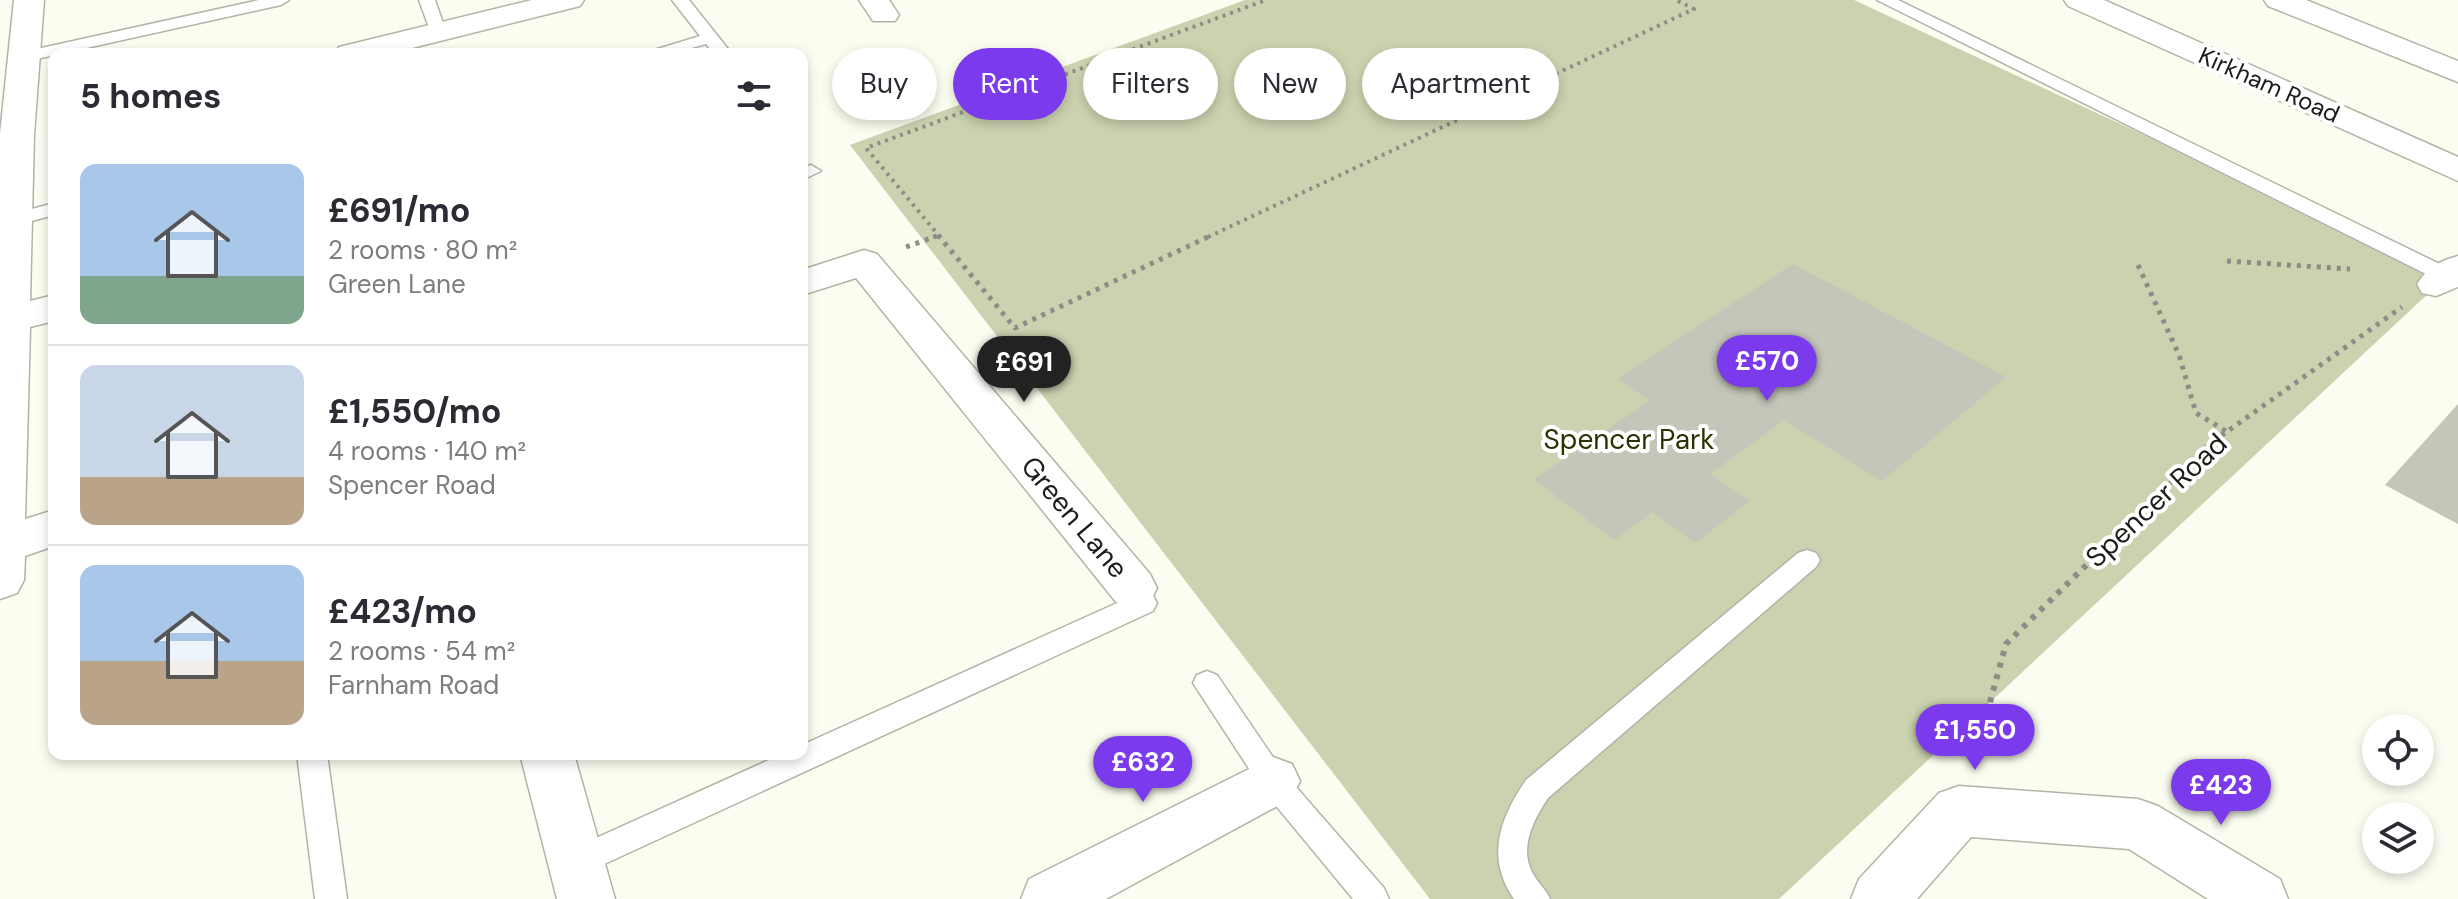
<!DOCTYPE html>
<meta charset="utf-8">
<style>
:root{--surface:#fff;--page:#f7f7f7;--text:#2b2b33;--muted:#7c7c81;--line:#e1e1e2;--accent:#7c3aed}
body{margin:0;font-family:"DM Sans",sans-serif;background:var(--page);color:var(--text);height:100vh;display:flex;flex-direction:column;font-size:30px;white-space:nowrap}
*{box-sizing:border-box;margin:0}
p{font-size:26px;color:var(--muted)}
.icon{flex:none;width:44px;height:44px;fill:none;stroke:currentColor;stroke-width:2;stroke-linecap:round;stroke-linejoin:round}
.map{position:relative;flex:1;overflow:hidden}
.details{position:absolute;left:48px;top:48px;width:760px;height:712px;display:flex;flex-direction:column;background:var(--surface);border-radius:16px;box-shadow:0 4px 12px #0003}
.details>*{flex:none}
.hud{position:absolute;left:832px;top:48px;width:760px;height:72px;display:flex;gap:16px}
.controls{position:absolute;left:2362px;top:714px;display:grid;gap:16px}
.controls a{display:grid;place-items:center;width:72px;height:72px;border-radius:50%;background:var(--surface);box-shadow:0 4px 12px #0003;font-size:40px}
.price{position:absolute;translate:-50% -68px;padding:0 18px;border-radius:28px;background:var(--accent);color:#fff;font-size:26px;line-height:52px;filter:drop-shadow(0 2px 4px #0008)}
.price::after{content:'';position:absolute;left:50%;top:48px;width:24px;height:18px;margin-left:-12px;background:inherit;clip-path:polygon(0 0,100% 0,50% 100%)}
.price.active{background:#222;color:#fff}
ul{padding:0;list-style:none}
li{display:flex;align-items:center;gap:24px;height:200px;padding:0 32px}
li+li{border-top:2px solid var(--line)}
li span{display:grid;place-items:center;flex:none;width:224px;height:160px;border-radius:16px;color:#555}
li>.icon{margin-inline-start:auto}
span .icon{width:96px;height:96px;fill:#fffc;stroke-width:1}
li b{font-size:34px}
h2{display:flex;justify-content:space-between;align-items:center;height:96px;padding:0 32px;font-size:34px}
.pill{padding:0 28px;border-radius:36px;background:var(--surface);box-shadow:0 4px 12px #0003;font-size:28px;line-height:72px}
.pill.active{background:var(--accent);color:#fff}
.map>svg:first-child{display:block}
</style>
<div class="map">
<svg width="2458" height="899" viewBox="0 0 2458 899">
<rect width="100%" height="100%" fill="#fafdef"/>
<path fill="#cad2af" d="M1245 0H1854L2447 276 1779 899H1430L850 145Z"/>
<g fill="#c3c6b8">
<path d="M1793 264 2006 377 1882 481 1784 420 1710 474 1750 501 1695 543 1653 512 1614 540 1534 479 1650 401 1618 379Z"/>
<path d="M2458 404V524L2385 485Z"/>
</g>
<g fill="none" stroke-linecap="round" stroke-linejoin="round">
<g stroke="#b1b4a6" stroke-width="3">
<g id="lane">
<path d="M259 0H289L281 5 23 62 14 57 23 52Z"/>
<path d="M419 0H435L446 32 444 36H432Z"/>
<path d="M672 0H689L732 54H714L706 44 670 54H641L700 36Z"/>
<path d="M1877 0H1898L2454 271 2458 276 2447 283 2440 281Z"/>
<path d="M811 165 821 171 802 180V168Z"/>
<path d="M54 203V215L13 226 3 220 6 216Z"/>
<path d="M1807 550 1816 553 1820 560 1816 567 1548 798C1534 819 1519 847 1532 872 1537 882 1545 888 1550 899H1514C1485 857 1500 818 1526 780L1798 553Z"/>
<path d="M1133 578C1145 582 1151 591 1157 603L1153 611 587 872 576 876 565 872 560 862 565 852 782 754H802V745L1126 599 1120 588 1124 581Z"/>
<path d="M1207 671 1217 675 1283 772 1384 888 1389 899H1353L1263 790 1193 683 1197 675Z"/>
<path d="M297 754H327L347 899H315Z"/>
</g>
</g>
<g stroke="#b1b4a6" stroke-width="3">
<g id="street">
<path d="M14 0H44L34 135 30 301 54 295V321L30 327 25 519 54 510V546L25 556 24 580 17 593 0 599V134Z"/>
<path d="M532 0H584L580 6 388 54H334L339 47Z"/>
<path d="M859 0H889L899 15 895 21H873Z"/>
<path d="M2064 0H2104L2458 157V181L2068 6Z"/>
<path d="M2264 0H2306L2458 61V82L2268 6Z"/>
<path d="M864 250 877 254 1150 574 1157 588 1150 602 1133 607 1116 602 856 278 802 295V270Z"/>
<path d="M2458 256V287L2436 296 2422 293 2417 284C2426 269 2441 260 2458 256Z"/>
<path d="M520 754H574L615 899H557Z"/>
<path d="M1273 757 1292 764 1300 781 1292 798 1106 899H1021L1029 879Z"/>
<path d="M1959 786 2138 799 2158 806 2280 879 2288 899H2208L2129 849 1971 837 1917 899H1851L1859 879 1939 793Z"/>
</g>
</g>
<g stroke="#8c8e85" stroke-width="4" stroke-dasharray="3 5" stroke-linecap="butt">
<path d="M933 237 937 236"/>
<path d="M940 237 866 148 1266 0"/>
<path d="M1208 237 1694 9 1676 0"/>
</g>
<g stroke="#8c8e85" stroke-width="5" stroke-dasharray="4 6" stroke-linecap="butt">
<path d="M938 235 1015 328 1212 235"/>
<path d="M906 247 937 236"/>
<path d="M2227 261 2350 269"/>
<path d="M2138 265 2179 355 2196 413 2226 431"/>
<path d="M2120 532 2211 443 2402 307"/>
</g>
<path stroke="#8c8e85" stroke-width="6" stroke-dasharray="5 7" stroke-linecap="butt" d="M1974 760 2006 644 2122 530"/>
<use href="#lane" fill="#fff" fill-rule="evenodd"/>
<use href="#street" fill="#fff" fill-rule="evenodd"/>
</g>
<g fill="#888d6c">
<circle cx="1008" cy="71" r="9"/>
<circle cx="978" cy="96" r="9"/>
</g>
<g text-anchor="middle" stroke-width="8" stroke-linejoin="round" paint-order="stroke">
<g font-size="24" fill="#1b1c17" stroke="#fff">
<text transform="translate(2269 85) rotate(24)" y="8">Kirkham Road</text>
</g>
<g font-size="28" fill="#2b3200" stroke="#fff">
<text x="1629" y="449">Spencer Park</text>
</g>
<g font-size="28" fill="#1b1c17" stroke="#fff">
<text transform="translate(2156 500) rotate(-43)" y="10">Spencer Road</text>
<text transform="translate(1075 517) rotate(50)" y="10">Green Lane</text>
</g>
</g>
</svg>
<div class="controls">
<a><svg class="icon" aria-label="locate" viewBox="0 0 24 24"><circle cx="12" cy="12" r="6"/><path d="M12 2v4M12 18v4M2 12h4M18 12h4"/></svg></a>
<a><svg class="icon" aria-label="layers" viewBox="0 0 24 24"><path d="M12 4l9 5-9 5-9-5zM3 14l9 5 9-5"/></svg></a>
</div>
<b class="price" style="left:1767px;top:403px">£570</b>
<b class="price active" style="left:1024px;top:404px">£691</b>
<b class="price" style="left:1975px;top:772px">£1,550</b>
<b class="price" style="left:1143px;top:804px">£632</b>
<b class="price" style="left:2221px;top:827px">£423</b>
<div class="hud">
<a class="pill">Buy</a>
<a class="pill active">Rent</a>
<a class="pill">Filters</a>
<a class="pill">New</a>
<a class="pill">Apartment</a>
</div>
<section class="details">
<h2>5 homes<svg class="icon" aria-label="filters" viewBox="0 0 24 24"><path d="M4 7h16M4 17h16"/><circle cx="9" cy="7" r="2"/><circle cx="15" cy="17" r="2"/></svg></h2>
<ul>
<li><span style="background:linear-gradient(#a9c7e8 70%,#7fa58c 0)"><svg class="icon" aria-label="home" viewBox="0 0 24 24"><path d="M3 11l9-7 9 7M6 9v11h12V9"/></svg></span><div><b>£691/mo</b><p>2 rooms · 80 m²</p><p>Green Lane</p></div></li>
<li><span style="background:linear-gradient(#c9d6e8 70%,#b9a48a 0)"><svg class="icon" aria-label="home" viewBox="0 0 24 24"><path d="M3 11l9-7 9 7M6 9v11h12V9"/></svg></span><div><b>£1,550/mo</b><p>4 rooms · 140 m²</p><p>Spencer Road</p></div></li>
<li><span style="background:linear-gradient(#a9c7e8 60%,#b9a48a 0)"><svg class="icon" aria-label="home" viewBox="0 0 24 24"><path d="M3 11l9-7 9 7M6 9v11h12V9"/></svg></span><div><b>£423/mo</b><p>2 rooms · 54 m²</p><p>Farnham Road</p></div></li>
</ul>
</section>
</div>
